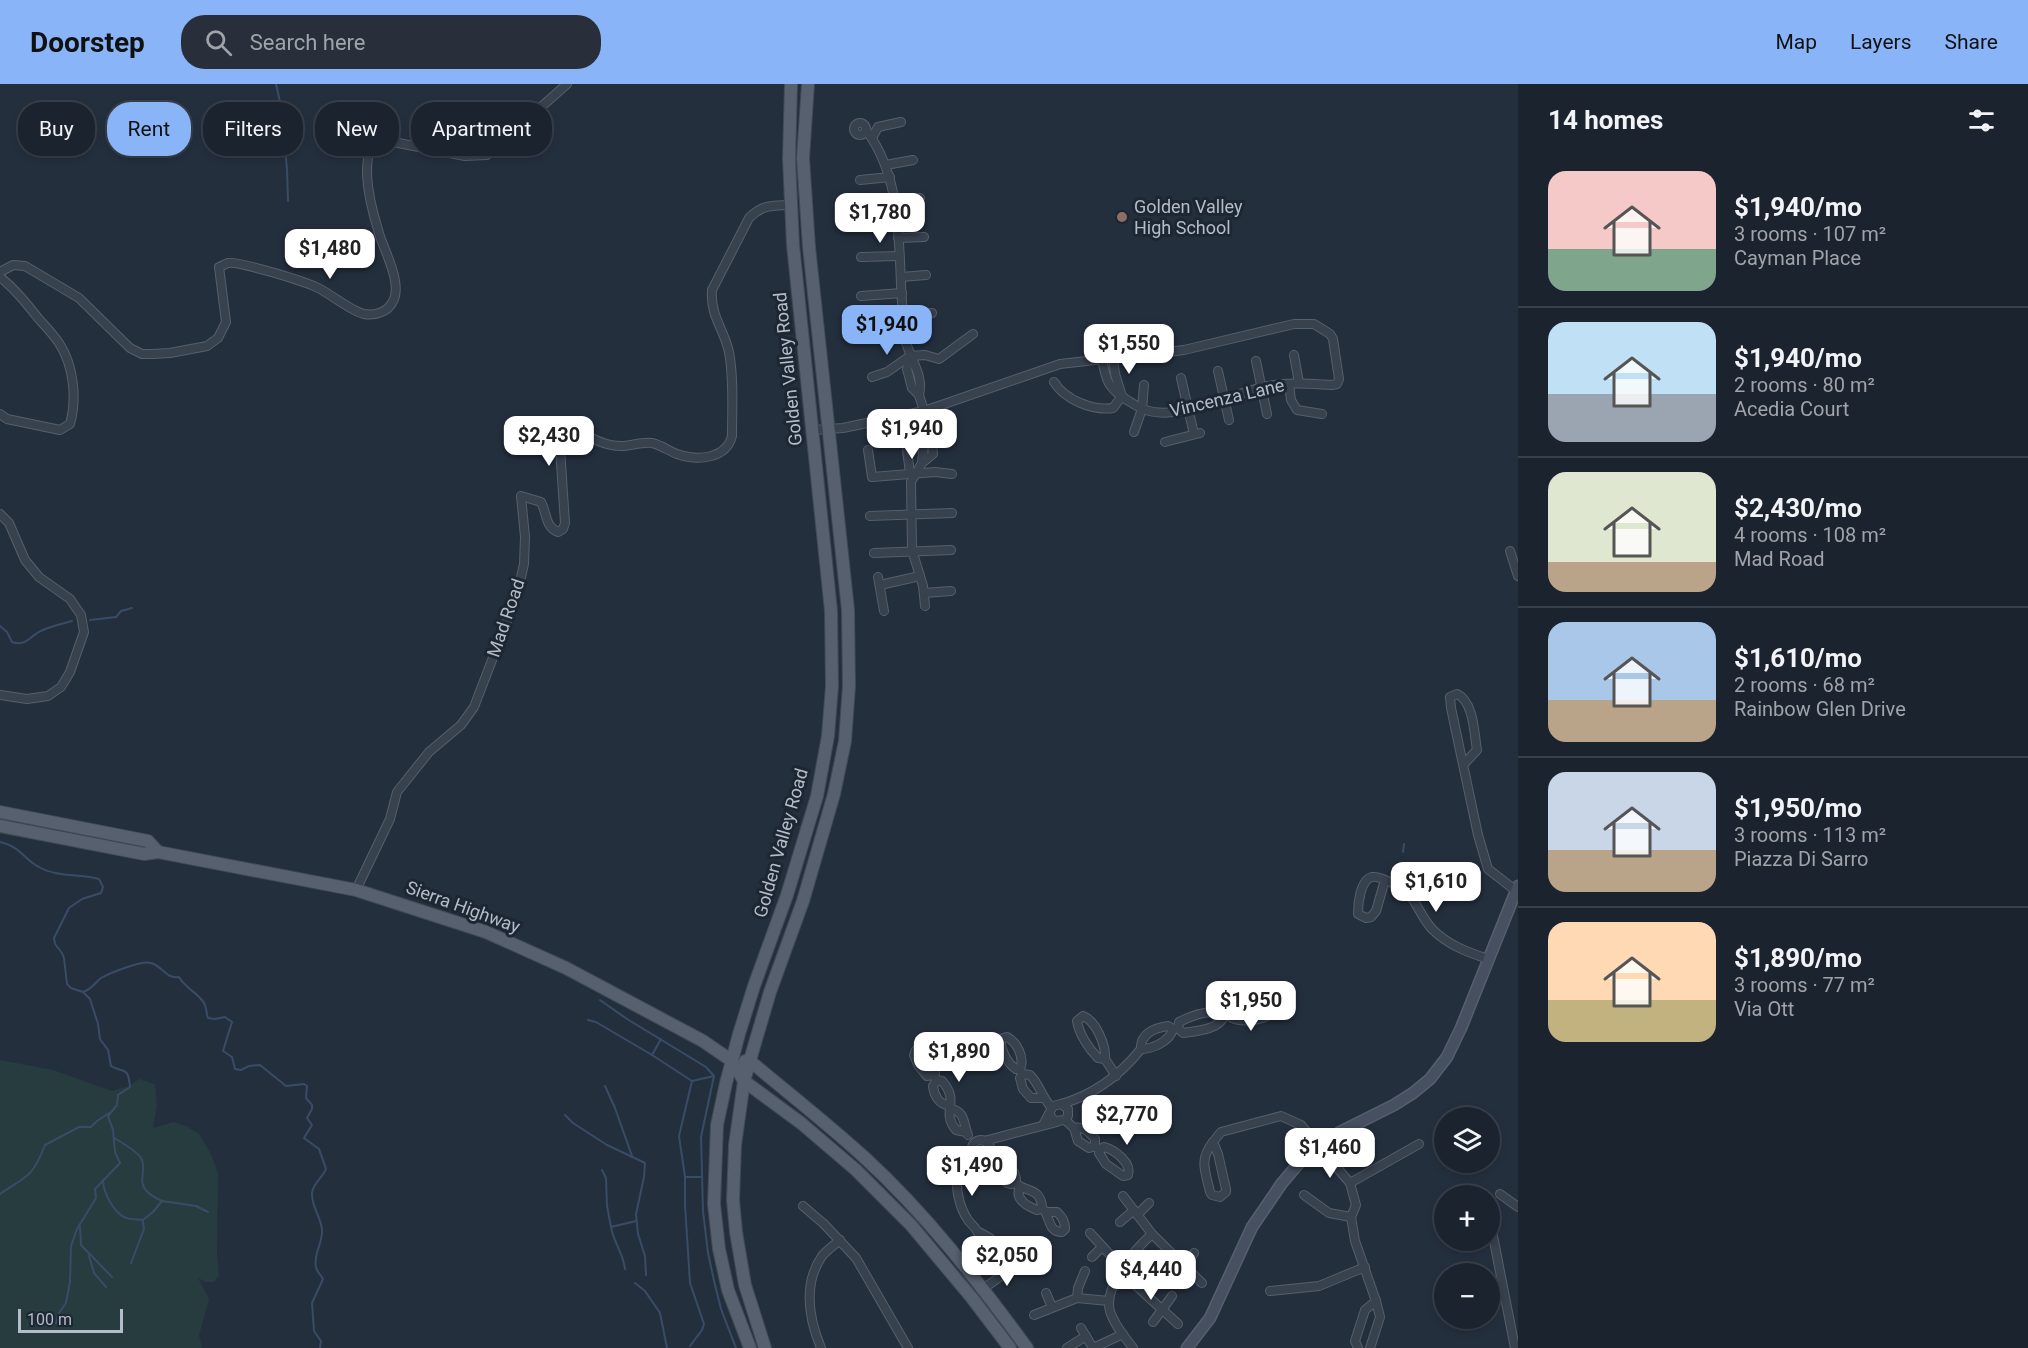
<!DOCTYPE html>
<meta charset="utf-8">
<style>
:root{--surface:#1b232e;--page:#282f3a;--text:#f1f3f6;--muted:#a0a4aa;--line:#39404a;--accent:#8ab4f8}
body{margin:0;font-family:Roboto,sans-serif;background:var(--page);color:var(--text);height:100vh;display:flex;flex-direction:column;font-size:22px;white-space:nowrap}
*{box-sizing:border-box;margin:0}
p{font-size:20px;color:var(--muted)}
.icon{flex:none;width:33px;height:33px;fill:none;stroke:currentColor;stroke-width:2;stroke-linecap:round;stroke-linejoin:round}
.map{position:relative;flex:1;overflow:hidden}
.side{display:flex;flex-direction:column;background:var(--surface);width:510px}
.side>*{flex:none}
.guide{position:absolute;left:18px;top:18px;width:570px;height:54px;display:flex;gap:12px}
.fabs{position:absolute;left:1434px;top:1023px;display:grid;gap:12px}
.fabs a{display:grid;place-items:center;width:66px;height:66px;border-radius:50%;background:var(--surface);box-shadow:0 3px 9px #0003,0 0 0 2px var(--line);font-size:30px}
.scale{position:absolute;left:18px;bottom:15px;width:105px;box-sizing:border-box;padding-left:6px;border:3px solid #b4bcc9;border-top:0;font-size:16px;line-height:21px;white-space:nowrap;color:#b4bcc9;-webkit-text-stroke:4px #1d2633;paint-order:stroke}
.price{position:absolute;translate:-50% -51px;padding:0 14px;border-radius:12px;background:#fff;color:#222;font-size:20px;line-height:39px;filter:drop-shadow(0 2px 3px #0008)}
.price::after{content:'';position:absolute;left:50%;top:36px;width:18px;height:14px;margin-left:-9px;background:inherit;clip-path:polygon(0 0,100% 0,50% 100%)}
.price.current{background:var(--accent);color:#111}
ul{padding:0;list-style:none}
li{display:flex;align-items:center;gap:18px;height:150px;padding:0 30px}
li+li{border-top:2px solid var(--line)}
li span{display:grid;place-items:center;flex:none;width:168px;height:120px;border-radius:18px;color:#555}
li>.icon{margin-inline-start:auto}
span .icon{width:72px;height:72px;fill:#fffc;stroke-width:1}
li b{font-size:26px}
h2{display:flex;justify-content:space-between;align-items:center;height:72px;padding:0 30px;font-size:26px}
.chip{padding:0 21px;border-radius:24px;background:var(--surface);box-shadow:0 3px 9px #0003,0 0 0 2px var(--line);font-size:21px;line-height:54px}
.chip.current{background:var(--accent);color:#111}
header{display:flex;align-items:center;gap:36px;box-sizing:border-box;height:84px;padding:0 30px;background:var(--accent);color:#111}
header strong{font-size:28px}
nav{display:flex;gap:33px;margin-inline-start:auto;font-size:21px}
.search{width:420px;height:54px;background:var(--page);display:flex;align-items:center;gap:15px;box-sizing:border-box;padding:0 21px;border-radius:24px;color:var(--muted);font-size:22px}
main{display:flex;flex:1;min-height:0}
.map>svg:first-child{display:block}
</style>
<header>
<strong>Doorstep</strong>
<div class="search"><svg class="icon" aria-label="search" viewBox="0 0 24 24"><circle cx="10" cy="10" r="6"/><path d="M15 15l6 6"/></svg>Search here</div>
<nav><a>Map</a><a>Layers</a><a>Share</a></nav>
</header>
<main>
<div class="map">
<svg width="1518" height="1264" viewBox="0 0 1518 1264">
<rect width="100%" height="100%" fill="#242f3e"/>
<path fill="#263c3f" d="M0 976 53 986 112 1007 129 1002 139 995 155 1000 157 1021 153 1044 173 1038 186 1042 199 1050 211 1070 218 1089 217 1169 219 1192 214 1198H206L198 1194 209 1215 199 1251 202 1264H0Z"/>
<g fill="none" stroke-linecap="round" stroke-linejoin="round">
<g stroke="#394c67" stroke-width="2">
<path d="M276 0 281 22 287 85 288 117"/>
<path d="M90 536 116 533 121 527 132 524"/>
<path d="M0 542 7 548 12 558C27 563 30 551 43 546 52 542 62 540 72 537"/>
<path d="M0 758C23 764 22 774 39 783 56 793 80 790 99 795L103 803 101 809 82 815 69 824 54 854 55 860 62 869 64 874 67 900 71 904 83 908C94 904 93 900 101 894 110 889 142 876 151 879 163 882 165 895 179 893 185 904 198 909 204 919 207 924 206 929 208 934L215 935 225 933 232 938 223 967 232 973 235 985 241 986 249 982 260 981 286 1002 304 1000 307 1002 306 1014 312 1021V1025L307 1034 312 1041 304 1054 319 1065 326 1085C323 1093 313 1099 312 1109 311 1122 321 1133 322 1146 323 1159 313 1170 316 1183 317 1188 321 1191 323 1195L312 1219 314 1247 321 1257 320 1264"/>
<path d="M1403 768 1404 760"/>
<path d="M600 916 627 935 706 983 714 992 701 1053 703 1127 708 1169 715 1201 721 1225 736 1264"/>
<path d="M588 936 596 938 652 971 661 955"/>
<path d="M652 971 692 997"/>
<path d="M605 1002 615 1024 632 1072"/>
<path d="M565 1031 573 1039 607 1061 645 1079 644 1093 636 1130 638 1150 645 1172 646 1191"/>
<path d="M114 1054C121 1058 137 1068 141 1074 150 1089 128 1102 162 1117"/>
<path d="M602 1086 606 1094 607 1122 611 1143 636 1137"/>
<path d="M685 1093 679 1052 692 997 714 992"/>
<path d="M103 1096C103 1108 113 1127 124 1133 129 1136 138 1135 143 1136L153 1128 162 1117 196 1122 208 1128"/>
<path d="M0 1110C28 1091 32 1094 45 1061L79 1043H91L97 1037 109 1029"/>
<path d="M80 1143 81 1161 112 1193"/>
<path d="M611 1143C614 1160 623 1168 625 1185"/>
<path d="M89 1172 94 1189 106 1203"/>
<path d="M131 1179 144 1145 143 1137"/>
<path d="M635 1199 645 1207 660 1229 667 1264"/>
<path d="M56 1239 59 1229 66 1219 70 1198 71 1162 77 1145 96 1114 95 1105 120 1079 115 1068 113 1046 108 1032 117 1021 118 1011 130 1003C128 981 124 990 111 982L108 966 100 955 98 940 90 915 83 908"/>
<path d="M690 1262 702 1246 704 1240 690 1199 685 1121V1093H701"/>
</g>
<g stroke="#565f6c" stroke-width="10">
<g id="street">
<circle cx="860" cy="45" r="6"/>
<path d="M866 46C903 95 898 160 902 218 903 230 902 243 905 255 910 275 924 291 919 311"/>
<path d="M872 54 878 43 901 38"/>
<path d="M886 81 913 76"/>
<path d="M860 96 890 93"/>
<path d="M895 116 920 114"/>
<path d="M860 134 897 132"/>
<path d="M898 154 924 153"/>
<path d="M861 173 899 172"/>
<path d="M0 188 13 181 25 182 79 214 130 264 142 270H152L170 269 207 262 218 254 226 238 219 183C222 182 225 180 228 179 239 177 303 197 316 203 330 209 350 227 364 230 375 232 387 228 392 219 404 201 384 167 379 149 373 130 368 111 367 91 367 72 367 61 388 57L465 72 487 71 567 0"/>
<path d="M0 193C15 205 26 219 38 234 45 242 53 250 59 259 74 282 77 315 70 340L60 346 7 335 0 330"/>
<path d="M901 193 926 191"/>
<path d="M861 212 902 209"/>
<path d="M903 230 932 229"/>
<path d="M866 250 904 247"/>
<path d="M1294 271 1299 299"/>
<path d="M910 272 907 285 912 304 919 311 924 327 929 356 932 360 933 370 922 379 911 398 912 466 923 502 925 522"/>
<path d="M1113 274 1115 290 1122 312"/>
<path d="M1256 277 1267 330"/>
<path d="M1218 287 1229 336"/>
<path d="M872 293 887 288 910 272 925 271 939 275 973 250"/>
<path d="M1181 294 1194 350"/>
<path d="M1054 298C1065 316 1093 327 1113 324L1122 312"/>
<path d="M1289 300 1291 316 1297 326 1322 330"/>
<path d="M813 346 843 344 924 327 1060 280 1184 266 1294 240H1314L1330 250 1333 255 1339 295 1337 300 1332 301C1310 300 1289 298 1268 302 1233 309 1177 339 1143 325 1138 323 1132 319 1127 316 1108 304 1106 297 1102 275"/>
<path d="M1134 348 1142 325 1144 301"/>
<path d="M1165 358 1200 349"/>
<path d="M868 366 872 393 935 388 952 390"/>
<path d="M907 366 910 389"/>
<path d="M922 379 924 360 929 356"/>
<path d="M0 430 9 439 25 476 39 493 70 515 81 531 84 548 70 588 61 603 48 612 27 615 0 611"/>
<path d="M870 432 952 429"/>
<path d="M1510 467 1518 492"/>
<path d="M874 469 951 466"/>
<path d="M878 493 884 527"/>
<path d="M880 501 920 492"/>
<path d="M924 509 951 507"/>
<path d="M1464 680 1477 666C1474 649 1474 618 1457 610L1450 613 1451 624 1478 751 1488 785 1515 806"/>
<path d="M1385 796 1376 827 1371 833 1366 834 1358 830C1358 820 1360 796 1372 793 1378 792 1385 796 1390 798 1396 801 1402 802 1406 807 1417 818 1421 833 1432 845 1448 861 1467 868 1488 875"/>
<path d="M356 806 390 735 397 708 429 668 461 641 474 623 517 511 524 480 525 453 521 412 541 418C547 429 545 443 558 448L563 445 565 439 560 364 563 355 577 344C589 354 607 363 624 362 633 361 642 358 652 359 661 361 669 367 677 370 698 377 726 375 732 352 732 325 734 295 729 268 724 245 710 232 712 206L749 134C763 120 772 122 791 121"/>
<path d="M1178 944 1183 949C1196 947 1219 946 1224 932"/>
<path d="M1141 965C1153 965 1170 957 1173 945"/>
<path d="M1105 975 1098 974C1089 965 1079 950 1077 937L1083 932C1096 937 1106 961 1105 975L1116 992"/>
<path d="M1020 985C1025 974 1017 958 1007 953L1001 955C1000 965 1007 979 1016 985H1020L1022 990 1020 994 1023 1005 1031 1014H1042"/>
<path d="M1022 990 1030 991C1040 1001 1042 1014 1052 1024"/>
<path d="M933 991 927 992 918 981 914 971 916 966C928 965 934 979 935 989L933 991 937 996 942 997C961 1018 940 1027 956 1046L966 1048"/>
<path d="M937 996 933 1002C934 1011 939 1021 949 1021"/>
<path d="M1061 1020C1094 1011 1120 991 1141 965 1140 950 1154 944 1168 942L1173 945 1178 944 1179 938C1191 932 1212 923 1224 932L1228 931C1234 918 1259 918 1271 918L1274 928C1263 936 1238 941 1228 931"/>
<path d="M951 1025C966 1028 963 1040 968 1051"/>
<path d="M1065 1036 1074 1044 1078 1057 1089 1064 1095 1062 1100 1066 1099 1069 1106 1080 1123 1092 1128 1091C1132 1079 1115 1066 1104 1063L1100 1066"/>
<path d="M1043 1041 1053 1022 1061 1020 1068 1025V1032L1065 1036 1054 1037 1050 1031"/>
<path d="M1074 1044C1084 1042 1089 1048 1095 1055V1062"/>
<circle cx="981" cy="1065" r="9"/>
<path d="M984 1057 1057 1038"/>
<path d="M1213 1058 1221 1048 1281 1032 1301 1041 1350 1099 1356 1121 1351 1133 1355 1157 1376 1217"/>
<path d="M1213 1058 1218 1070 1226 1105V1108L1220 1113 1212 1111 1210 1108C1205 1086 1199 1076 1213 1058Z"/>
<path d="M972 1066C968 1073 961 1079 959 1086 954 1101 959 1123 968 1136 971 1140 975 1143 977 1147 989 1165 990 1169 1008 1182 1001 1162 996 1156 977 1147"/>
<path d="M992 1076 1007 1099 1012 1100 1016 1099"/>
<path d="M995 1079C1007 1080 1017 1086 1016 1099 1026 1109 1041 1103 1042 1124 1051 1132 1047 1148 1062 1148L1065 1145C1065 1137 1062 1133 1057 1128H1047"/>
<path d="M1350 1099 1419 1060"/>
<path d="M1020 1103C1014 1115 1027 1122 1037 1126L1042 1124"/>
<path d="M1500 1110 1518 1123"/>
<path d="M1304 1111 1329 1129 1351 1133"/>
<path d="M1123 1112 1152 1150 1202 1199"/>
<path d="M803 1122 824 1140 856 1174 908 1264"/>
<path d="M1137 1131 1149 1119"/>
<path d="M1120 1138 1134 1126"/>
<path d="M1490 1145 1493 1152 1515 1264"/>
<path d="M1090 1149 1123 1185"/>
<path d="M1092 1173 1102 1163"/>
<path d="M1185 1181 1194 1169"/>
<path d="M1121 1188 1178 1240"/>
<path d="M1176 1199 1189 1186"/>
<path d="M983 1205 1005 1189 1008 1182"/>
<path d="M1270 1207 1319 1202 1365 1183"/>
<path d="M1046 1209 1052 1223"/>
<path d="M1077 1214 1078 1204 1085 1187"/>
<path d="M1034 1231 1077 1214 1109 1217"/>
<path d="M1153 1238 1172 1212"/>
<path d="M1081 1244 1093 1264"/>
<path d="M821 1264C809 1235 803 1200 822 1172 827 1166 834 1161 840 1156"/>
<path d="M1067 1264 1086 1252"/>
<path d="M1093 1264 1123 1250"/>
<path d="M1133 1264C1125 1253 1114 1241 1110 1227 1103 1203 1135 1165 1152 1150"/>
<path d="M1358 1264 1355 1257 1365 1226 1376 1217 1380 1233 1370 1264"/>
</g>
</g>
<g stroke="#565f6c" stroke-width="13">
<path id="secondary" d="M1187 1264 1210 1234 1252 1143 1282 1099 1300 1078 1340 1048 1394 1021 1413 1009 1430 995 1447 973 1461 944 1518 802"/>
</g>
<g stroke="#414a57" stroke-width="14">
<g id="primary">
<path d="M0 728 148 757 158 768"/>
<path d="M0 742 144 770 158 768 356 806 486 848 566 884 703 957 732 977 744 997 801 1039 856 1086 911 1141 972 1214 1010 1264"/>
<path d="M745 977H750C788 1009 828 1040 865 1074 926 1130 978 1197 1027 1264"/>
<path d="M750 1264 728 1206 719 1165 714 1120 717 1041 726 999 739 950 754 902 787 811 817 712 828 652 832 602 831 527 793 161 789 75 791 0"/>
<path d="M765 1264 745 1201 736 1148 733 1116 735 1061 744 997 755 959 770 908 803 817 834 710 845 657 849 602 848 526 809 163 803 74 808 0"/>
</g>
</g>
<use href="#street" stroke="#38414e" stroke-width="8"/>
<use href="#secondary" stroke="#465061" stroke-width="10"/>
<use href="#primary" stroke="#56606e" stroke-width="12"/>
</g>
<circle fill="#8d6e63" stroke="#1d2633" stroke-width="2" cx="1122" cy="133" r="6"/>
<g text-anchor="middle" stroke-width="6" stroke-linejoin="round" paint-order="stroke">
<g font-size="18" fill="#b4bcc9" stroke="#1d2633" text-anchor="start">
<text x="1134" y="129">Golden Valley<tspan x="1134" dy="21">High School</tspan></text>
</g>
<g font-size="18" fill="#b4bcc9" stroke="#1d2633">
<text transform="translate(788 285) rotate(-96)" y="6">Golden Valley Road</text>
<text transform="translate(1227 314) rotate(-13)" y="6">Vincenza Lane</text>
<text transform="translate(506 534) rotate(-71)" y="6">Mad Road</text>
<text transform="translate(781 759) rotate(-74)" y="6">Golden Valley Road</text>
<text transform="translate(463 823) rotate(20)" y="6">Sierra Highway</text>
</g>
</g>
</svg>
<div class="fabs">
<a><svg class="icon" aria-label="layers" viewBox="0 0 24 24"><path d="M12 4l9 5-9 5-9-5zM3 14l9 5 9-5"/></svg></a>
<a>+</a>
<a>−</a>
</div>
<div class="scale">100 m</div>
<b class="price" style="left:880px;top:160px">$1,780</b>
<b class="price" style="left:330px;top:196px">$1,480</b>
<b class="price current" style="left:887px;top:272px">$1,940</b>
<b class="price" style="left:1129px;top:291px">$1,550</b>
<b class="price" style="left:912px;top:376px">$1,940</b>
<b class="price" style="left:549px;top:383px">$2,430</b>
<b class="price" style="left:1436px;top:829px">$1,610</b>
<b class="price" style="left:1251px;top:948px">$1,950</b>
<b class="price" style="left:959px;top:999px">$1,890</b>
<b class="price" style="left:1127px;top:1062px">$2,770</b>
<b class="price" style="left:1330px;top:1095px">$1,460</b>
<b class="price" style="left:972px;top:1113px">$1,490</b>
<b class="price" style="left:1007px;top:1203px">$2,050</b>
<b class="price" style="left:1151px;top:1217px">$4,440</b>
<div class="guide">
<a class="chip">Buy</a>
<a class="chip current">Rent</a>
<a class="chip">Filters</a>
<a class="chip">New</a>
<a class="chip">Apartment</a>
</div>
</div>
<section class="side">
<h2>14 homes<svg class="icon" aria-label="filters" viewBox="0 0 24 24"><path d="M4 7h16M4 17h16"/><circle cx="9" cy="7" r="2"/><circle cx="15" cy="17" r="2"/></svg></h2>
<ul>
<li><span style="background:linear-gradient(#f6c9c9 65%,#7fa58c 0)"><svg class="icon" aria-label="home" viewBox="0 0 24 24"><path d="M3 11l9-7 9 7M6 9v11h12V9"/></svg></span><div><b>$1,940/mo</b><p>3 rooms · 107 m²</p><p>Cayman Place</p></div></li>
<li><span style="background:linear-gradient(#bfe0f5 60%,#9aa5b1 0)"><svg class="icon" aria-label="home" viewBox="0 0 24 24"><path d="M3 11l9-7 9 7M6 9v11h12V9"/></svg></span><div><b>$1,940/mo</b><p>2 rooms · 80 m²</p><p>Acedia Court</p></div></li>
<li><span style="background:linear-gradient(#dfe7d0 75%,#b9a48a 0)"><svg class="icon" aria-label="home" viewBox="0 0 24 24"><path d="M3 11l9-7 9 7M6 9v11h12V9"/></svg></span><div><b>$2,430/mo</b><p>4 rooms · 108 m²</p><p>Mad Road</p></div></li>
<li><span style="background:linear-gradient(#a9c7e8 65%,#b9a48a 0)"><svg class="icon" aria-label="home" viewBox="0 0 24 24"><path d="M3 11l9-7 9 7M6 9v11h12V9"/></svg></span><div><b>$1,610/mo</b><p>2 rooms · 68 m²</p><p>Rainbow Glen Drive</p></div></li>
<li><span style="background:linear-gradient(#c9d6e8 65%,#b9a48a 0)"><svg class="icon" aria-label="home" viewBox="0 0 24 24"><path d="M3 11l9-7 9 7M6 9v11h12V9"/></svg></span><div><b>$1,950/mo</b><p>3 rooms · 113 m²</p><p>Piazza Di Sarro</p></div></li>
<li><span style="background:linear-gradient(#ffd9b3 65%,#c2b280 0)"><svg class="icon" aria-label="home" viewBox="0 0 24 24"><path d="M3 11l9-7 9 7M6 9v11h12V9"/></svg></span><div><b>$1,890/mo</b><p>3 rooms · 77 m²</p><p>Via Ott</p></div></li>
</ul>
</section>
</main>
